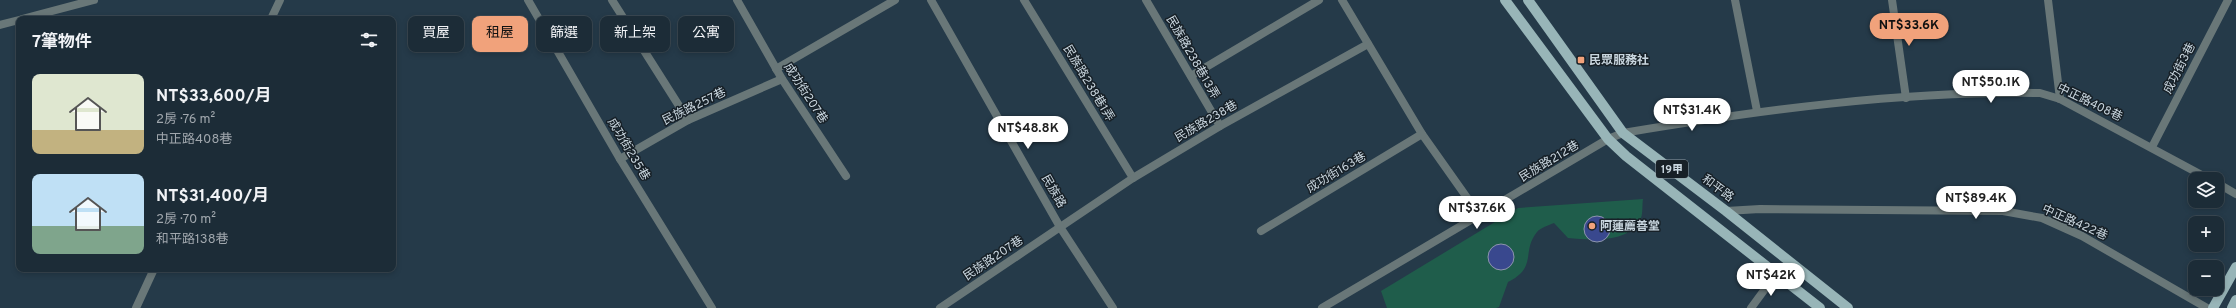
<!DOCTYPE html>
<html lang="zh-TW">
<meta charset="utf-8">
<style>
:root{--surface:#1c2c37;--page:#293842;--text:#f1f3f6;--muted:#a0a7ad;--line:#3a4852;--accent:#f1a27b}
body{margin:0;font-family:Overpass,"Noto Sans TC",sans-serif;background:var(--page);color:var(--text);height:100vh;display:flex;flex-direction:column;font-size:15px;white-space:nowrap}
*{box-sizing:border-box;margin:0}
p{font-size:13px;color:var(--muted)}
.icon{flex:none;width:22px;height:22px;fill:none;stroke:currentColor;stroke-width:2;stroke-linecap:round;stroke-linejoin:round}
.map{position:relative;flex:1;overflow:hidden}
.side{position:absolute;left:16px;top:16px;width:380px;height:256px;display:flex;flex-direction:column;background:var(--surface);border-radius:8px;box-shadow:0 2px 6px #0003,0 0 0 1px var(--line)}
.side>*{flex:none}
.banner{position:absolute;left:408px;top:16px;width:380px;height:36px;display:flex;gap:8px}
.buttons{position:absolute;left:2188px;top:172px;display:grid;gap:8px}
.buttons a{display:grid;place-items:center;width:36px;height:36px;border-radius:8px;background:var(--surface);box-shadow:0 2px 6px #0003,0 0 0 1px var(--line);font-size:20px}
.price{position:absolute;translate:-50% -34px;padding:0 9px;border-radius:14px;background:#fff;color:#222;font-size:13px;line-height:26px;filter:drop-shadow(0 1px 2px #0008)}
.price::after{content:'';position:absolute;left:50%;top:24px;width:12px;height:9px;margin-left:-6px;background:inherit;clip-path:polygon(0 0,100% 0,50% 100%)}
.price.selected{background:var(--accent);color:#111}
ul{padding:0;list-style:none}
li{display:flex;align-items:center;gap:12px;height:100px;padding:0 16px}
li span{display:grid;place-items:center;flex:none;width:112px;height:80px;border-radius:8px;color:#555}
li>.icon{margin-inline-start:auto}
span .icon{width:48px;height:48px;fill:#fffc;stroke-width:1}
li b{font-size:17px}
h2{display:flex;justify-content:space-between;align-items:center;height:48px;padding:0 16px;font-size:17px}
.tag{padding:0 14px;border-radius:8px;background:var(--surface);box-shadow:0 2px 6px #0003,0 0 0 1px var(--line);font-size:14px;line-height:36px}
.tag.selected{background:var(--accent);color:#111}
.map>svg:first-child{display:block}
</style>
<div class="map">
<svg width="2236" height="308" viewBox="0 0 2236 308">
<rect width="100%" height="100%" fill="#253a49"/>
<path fill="#1f5d4b" d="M1643 199C1642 205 1643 213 1641 218 1630 244 1591 240 1568 238L1554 223C1549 225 1540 228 1537 232 1521 252 1538 267 1508 282L1499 307 1496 308H1387L1381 291 1518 208Z"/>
<g fill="#39488e" stroke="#8d95ad">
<circle cx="1597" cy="229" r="13"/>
<circle cx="1501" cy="257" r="13"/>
</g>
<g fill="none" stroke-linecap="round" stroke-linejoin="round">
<g stroke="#697778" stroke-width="8">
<path d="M528 0 620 159 712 308"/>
<path d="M612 0 688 120"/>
<path d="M737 0 782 79 846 176"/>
<path d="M1024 0 1133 178"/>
<path d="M1146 0 1220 126"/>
<path d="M1342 0 1422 134 1480 216"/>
<path d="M1735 0 1757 111"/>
<path d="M2048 0 2060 99"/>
<path d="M271 19 280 0"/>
<path d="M776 69 895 0"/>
<path d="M1191 76 1319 0"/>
<path d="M2152 147 2228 0"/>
<path d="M620 159 688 120 782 79"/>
<path d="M1261 231 1422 134"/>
<path d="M136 308 154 269"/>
<path d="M940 308 1133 178 1220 126 1368 44"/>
</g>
<g stroke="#697778" stroke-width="8">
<path d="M931 0 1060 227 1113 308"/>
<path d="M1892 0 1906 98"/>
<path d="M22 19 94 0"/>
<path d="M0 25 19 20"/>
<path d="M2217 183 2236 194"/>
<path d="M1726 211 1760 209 2003 211 2042 218 2082 236 2207 308"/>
<path d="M1322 308 1608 139 1623 133C1761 110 1900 91 2040 93L2060 99 2209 179"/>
<path d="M1751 308 1776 274"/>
</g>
<g stroke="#98b5b8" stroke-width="10">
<path d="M1505 0 1608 139 1626 156 1820 308"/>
<path d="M1528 0 1623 133 1726 211 1848 308"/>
<path d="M2213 308 2236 267"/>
<path d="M2232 308 2236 300"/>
</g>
</g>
<g fill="#f1a27b" stroke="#172027" stroke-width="1.5">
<rect x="1577" y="56" width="8" height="8" rx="2"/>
<circle cx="1592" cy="226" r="4"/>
</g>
<g text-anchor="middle" stroke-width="3" stroke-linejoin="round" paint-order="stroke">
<rect fill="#172027" stroke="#949fa8" stroke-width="1" x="1656" y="160" width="32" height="18" rx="3"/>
<g font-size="11" font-weight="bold" fill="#c9d6df">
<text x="1672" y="173">19甲</text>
</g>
<g font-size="12" fill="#c9d6df" stroke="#172027">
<text transform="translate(1193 57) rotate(60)" y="4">民族路238巷13弄</text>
<text transform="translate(2179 68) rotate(-63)" y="4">成功街3巷</text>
<text transform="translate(1089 83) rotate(59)" y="4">民族路238巷1弄</text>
<text transform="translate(806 93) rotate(57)" y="4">成功街207巷</text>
<text transform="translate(2090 102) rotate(26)" y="4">中正路408巷</text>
<text transform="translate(694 106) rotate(-26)" y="4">民族路257巷</text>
<text transform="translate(1206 121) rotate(-30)" y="4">民族路238巷</text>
<text transform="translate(629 149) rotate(59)" y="4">成功街235巷</text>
<text transform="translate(1549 161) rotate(-31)" y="4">民族路212巷</text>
<text transform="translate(1336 172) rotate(-31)" y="4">成功街163巷</text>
<text transform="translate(1718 188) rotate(37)" y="4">和平路</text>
<text transform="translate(1054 191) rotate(60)" y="4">民族路</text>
<text transform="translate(2075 222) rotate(24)" y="4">中正路422巷</text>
<text transform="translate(993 258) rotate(-34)" y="4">民族路207巷</text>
</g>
<g font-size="12" font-weight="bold" fill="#c9d6df" stroke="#172027" text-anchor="start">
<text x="1589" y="64">民眾服務社</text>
<text x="1600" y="230">阿蓮薦善堂</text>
</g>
</g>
</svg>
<div class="buttons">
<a><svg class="icon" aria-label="layers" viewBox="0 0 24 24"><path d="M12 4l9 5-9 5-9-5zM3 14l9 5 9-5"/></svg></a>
<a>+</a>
<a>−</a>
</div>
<b class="price selected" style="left:1909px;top:47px">NT$33.6K</b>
<b class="price" style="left:1991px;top:104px">NT$50.1K</b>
<b class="price" style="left:1692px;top:132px">NT$31.4K</b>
<b class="price" style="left:1028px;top:150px">NT$48.8K</b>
<b class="price" style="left:1976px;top:220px">NT$89.4K</b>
<b class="price" style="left:1477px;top:230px">NT$37.6K</b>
<b class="price" style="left:1771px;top:297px">NT$42K</b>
<div class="banner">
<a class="tag">買屋</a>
<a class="tag selected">租屋</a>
<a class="tag">篩選</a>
<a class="tag">新上架</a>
<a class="tag">公寓</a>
</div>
<section class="side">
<h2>7筆物件<svg class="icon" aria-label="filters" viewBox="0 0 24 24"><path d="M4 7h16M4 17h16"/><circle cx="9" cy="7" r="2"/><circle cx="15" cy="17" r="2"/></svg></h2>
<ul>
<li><span style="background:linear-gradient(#dfe7d0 70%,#c2b280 0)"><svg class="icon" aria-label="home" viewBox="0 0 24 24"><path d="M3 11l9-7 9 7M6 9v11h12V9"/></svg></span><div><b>NT$33,600/月</b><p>2房 · 76 m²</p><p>中正路408巷</p></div></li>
<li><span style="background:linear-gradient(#bfe0f5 65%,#7fa58c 0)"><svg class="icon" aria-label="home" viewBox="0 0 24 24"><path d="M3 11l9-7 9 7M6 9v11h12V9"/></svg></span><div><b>NT$31,400/月</b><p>2房 · 70 m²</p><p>和平路138巷</p></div></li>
</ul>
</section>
</div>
